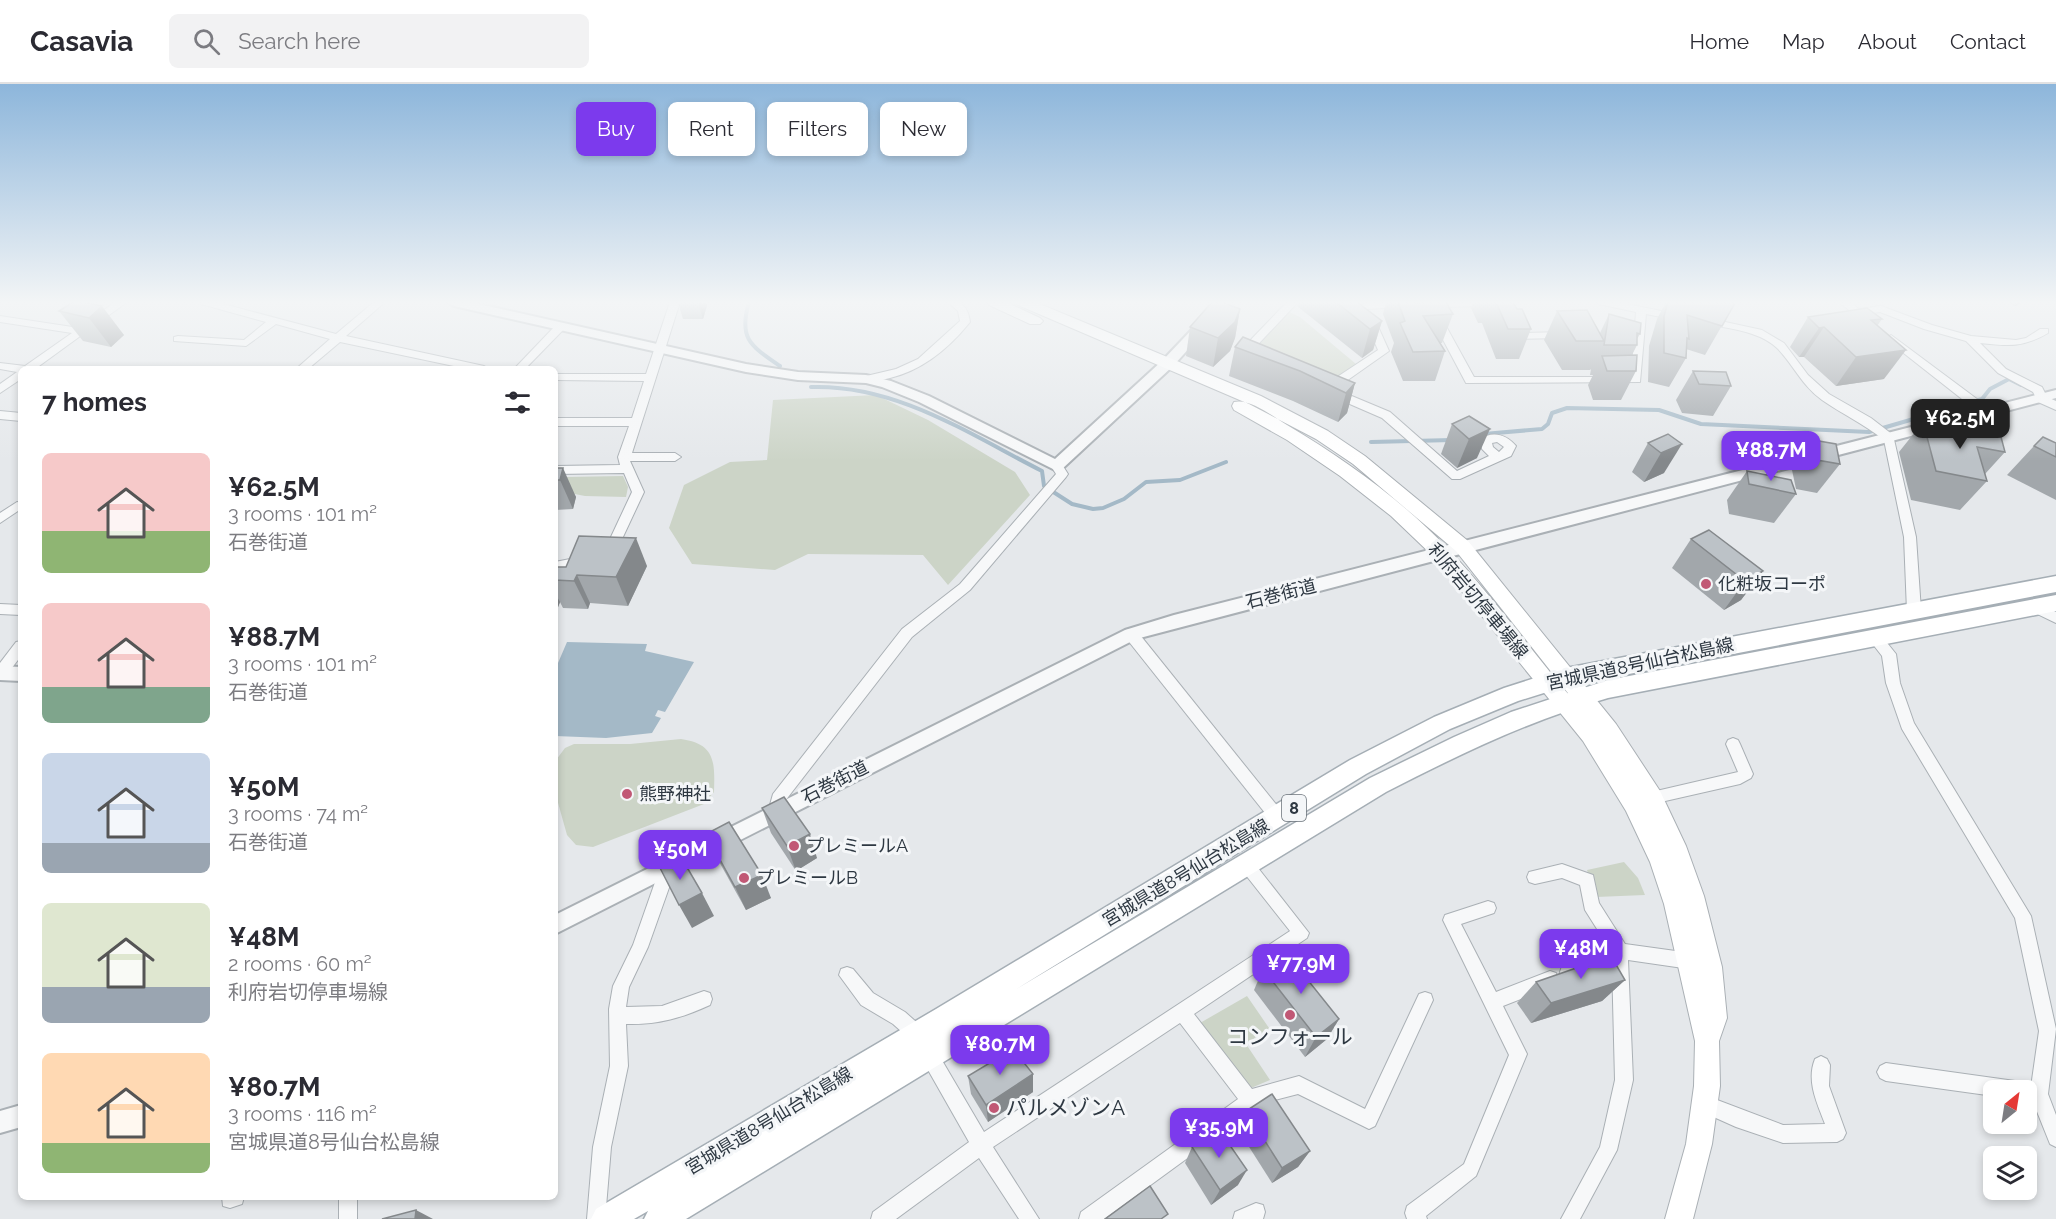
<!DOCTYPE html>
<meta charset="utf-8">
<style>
:root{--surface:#fff;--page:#f2f2f3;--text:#2b2b33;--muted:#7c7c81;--line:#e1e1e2;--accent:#7c3aed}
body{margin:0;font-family:Raleway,"Noto Sans JP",sans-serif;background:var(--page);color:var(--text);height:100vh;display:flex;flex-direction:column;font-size:22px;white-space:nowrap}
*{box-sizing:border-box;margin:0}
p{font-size:20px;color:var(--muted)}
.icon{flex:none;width:33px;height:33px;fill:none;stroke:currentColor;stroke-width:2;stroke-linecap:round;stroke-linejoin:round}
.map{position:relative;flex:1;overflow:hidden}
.panel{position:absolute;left:18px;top:282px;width:540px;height:834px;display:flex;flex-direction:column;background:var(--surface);border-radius:9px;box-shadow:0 3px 9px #0003}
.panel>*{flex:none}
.guide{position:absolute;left:576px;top:18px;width:570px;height:54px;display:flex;gap:12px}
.needle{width:39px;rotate:30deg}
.buttons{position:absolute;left:1983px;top:996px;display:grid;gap:12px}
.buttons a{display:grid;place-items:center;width:54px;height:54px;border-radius:9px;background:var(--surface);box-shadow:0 3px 9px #0003;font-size:30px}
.price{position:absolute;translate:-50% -51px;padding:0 14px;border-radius:12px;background:var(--accent);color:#fff;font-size:20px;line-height:39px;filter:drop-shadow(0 2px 3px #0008)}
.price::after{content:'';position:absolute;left:50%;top:36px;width:18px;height:14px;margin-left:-9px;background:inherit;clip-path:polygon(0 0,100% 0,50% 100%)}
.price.on{background:#222;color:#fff}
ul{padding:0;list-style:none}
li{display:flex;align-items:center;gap:18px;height:150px;padding:0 24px}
li span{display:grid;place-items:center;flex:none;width:168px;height:120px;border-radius:9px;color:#555}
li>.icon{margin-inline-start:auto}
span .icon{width:72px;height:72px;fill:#fffc;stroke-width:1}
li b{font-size:26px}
h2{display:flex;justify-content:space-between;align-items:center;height:72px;padding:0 24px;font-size:26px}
.pill{padding:0 21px;border-radius:9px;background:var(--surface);box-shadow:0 3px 9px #0003;font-size:21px;line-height:54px}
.pill.on{background:var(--accent);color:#fff}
header{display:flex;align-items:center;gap:36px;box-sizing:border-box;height:84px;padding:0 30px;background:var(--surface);border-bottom:2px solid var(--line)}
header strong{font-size:28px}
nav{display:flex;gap:33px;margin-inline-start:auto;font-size:21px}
.search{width:420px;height:54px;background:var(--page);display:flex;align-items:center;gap:15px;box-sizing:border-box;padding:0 21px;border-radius:9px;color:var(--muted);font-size:22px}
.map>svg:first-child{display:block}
</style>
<header>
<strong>Casavia</strong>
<div class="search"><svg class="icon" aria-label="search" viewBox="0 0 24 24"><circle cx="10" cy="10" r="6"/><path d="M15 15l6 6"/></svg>Search here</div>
<nav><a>Home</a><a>Map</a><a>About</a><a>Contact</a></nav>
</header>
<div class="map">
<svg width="2056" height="1135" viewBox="0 0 2056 1135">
<rect width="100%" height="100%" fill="#e5e8eb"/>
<g fill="#ccd4c7">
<path d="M1289 228 1300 233 1356 280 1330 299 1256 264Z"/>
<path d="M876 311 928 336 1015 388 1030 411 948 501 923 471 808 470 775 486 692 480 669 444 684 401 730 378 767 376 773 316Z"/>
<path d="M623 392 628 403 626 413 585 412 559 407 565 393Z"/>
<path d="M681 655C715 660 715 677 714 708L704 720 593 763 576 761 567 751 555 708 556 676 565 664 574 660H630Z"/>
<path d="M1624 778 1638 794 1645 811 1596 813 1587 786Z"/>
<path d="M1247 912 1269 944 1246 960 1270 996 1251 1004 1200 939Z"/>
</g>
<path fill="#a4b9c7" d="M567 558 647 560 645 567 694 578 665 628 658 626 655 632 661 634 652 649 606 654 555 652V586Z"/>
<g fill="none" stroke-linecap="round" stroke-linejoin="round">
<g stroke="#a4b9c7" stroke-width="4">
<path d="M749 218C738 255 751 262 780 282"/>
<path d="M811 303C896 300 969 350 1042 387L1044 402 1072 420 1093 425 1103 424 1124 415 1146 398 1180 396 1226 378"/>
<path d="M1484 350 1542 345 1548 340 1552 329 1567 324 1659 326 1701 340 1869 348 1982 315 1990 305 2009 295 2021 301"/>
<path d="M1371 358 1452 356"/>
</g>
<g stroke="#aab0b5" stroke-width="2">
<g id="minor">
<path d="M115 218H127L35 285H21V295L0 309V300L17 288 0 285V279L25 282 72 249 0 238V232L79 244Z"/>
<path d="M200 218H216L336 250 374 218H385L346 252 484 282 489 285H468L340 258 308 285H296L330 255 276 240 246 262 174 257V253L178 252 244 256 266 238 201 220Z"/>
<path d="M670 218H680L632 369H675L681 373 675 377H630L644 408 615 470 609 475 603 470 632 408 624 389 555 390V382L620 381 618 373 629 342H555V334H632L644 297 555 296V290H646Z"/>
<path d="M948 218C963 218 968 223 970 238 949 264 923 286 890 294 881 296 871 299 862 297V293L896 285 918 275 960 237 958 227Z"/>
<path d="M1287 218H1298L1248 271H1240V267Z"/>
<path d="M1403 218 1408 221 1407 223 1365 225 1360 222 1365 219Z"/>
<path d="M1424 218H1494L1495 219 1490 222 1428 223 1424 222Z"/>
<path d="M1597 218H1617L1676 230 1681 233 1676 236 1646 230 1640 298 1466 299 1432 235 1433 233H1441L1474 293H1631L1636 228 1598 220Z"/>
<path d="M1839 218H1850L1859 225 1881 222 1932 241 1971 252 2016 256 2026 254 2040 245H2048V249C2023 264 2008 262 1980 259L2006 285 2042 303 2047 313 2056 317V326L2038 318 2033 308 1998 289 1966 257 1924 245 1880 228 1866 230 1869 233 1868 235H1860Z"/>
<path d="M1707 234 1762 246 1784 259 1808 291 1829 310 1871 334 1893 351 1916 453 1921 527 1919 531 1914 532 1907 527 1904 453 1884 356C1864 340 1842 330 1822 316 1802 302 1793 280 1777 264 1758 246 1727 245 1703 239L1702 237Z"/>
<path d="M1371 235 1376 238 1389 267 1335 305 1390 328 1457 387 1489 372 1482 365 1480 356C1492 346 1507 351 1516 362L1511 372 1460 395H1452L1382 334 1329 311 1323 304 1325 301 1378 266 1366 238ZM1497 358 1504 363 1499 368 1493 363 1492 359Z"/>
<path d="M561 239 565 240V244L525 285H514L557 240Z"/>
<path d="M1513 243 1520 249 1563 248 1568 251 1563 254 1517 255 1513 254 1508 246Z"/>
<path d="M1891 251 1989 324V330H1981L1887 256 1886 254Z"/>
<path d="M0 327 21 329V337L0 335Z"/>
<path d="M1057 378 1061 379 1068 390 1066 393 970 506 912 553 785 717 781 733 776 735 771 733 768 728 773 710 902 545 960 500 1056 390 1051 382Z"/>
<path d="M17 418 21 419V425L0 439V429Z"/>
<path d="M585 472 589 474 591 477 589 480 555 488V478Z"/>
<path d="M2036 518 2056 528V539L2031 527 2029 523Z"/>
<path d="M0 520 21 521V531L0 530Z"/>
<path d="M1131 545 1136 546 1283 729 1286 734 1283 739 1278 741 1273 739 1126 554 1124 550 1126 546Z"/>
<path d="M1875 549 1880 550 1896 570 1900 599 1914 639 2031 832 2056 945 2048 1010 2056 1031V1063L2050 1060 2030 1010 2039 947 2015 834 1902 645 1886 599 1882 572 1868 554 1870 550Z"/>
<path d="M21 557V572L5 593 0 594V579L16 558Z"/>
<path d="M1733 654 1738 656 1740 660 1753 690 1751 694 1740 700 1652 720 1647 719 1645 714 1647 709 1652 708 1738 688 1726 660 1728 656Z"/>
<path d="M1246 773 1251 775 1309 849 1307 854 1194 930 1252 1005 1299 992 1365 1025 1419 910 1425 908 1431 910 1433 916 1375 1042 1369 1045 1363 1042 1298 1010 1263 1019 1104 1135H1079L1081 1128 1238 1015 1180 939 993 1063 1039 1135H1019L979 1074 896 1135H871L873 1128 969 1058 911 956 893 940 861 921 839 891 841 885 847 883 853 885 873 909 905 928 923 944 984 1048 1290 847 1241 785 1238 780 1241 775Z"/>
<path d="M668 777 673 779 676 784 648 863 629 903 626 923 662 922 704 907 710 909 712 915 710 921C682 934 657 941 626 940L628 982 611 1063 605 1135H587L593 1063 610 982 609 925 613 902 633 861 660 784 663 779Z"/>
<path d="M1562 780 1593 791 1599 819 1625 860 1690 869 1696 871 1698 877 1696 883 1690 885 1628 876 1633 996 1617 1066 1580 1135H1561L1600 1063 1615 996 1612 878 1568 896 1562 894 1560 888 1562 882 1609 864 1585 826 1580 801 1562 794 1535 800 1529 798 1527 793 1529 788Z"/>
<path d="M1488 817 1494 819 1496 824 1494 829 1461 840 1496 908 1550 887 1556 889 1558 895 1556 901 1503 922 1527 970 1476 1092 1426 1132 1427 1135H1407L1405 1129 1407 1122 1464 1080 1509 971 1443 836 1445 831Z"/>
<path d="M1821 972 1827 975 1830 981 1829 1002 1846 1049 1843 1055 1837 1058 1783 1059 1736 1043 1698 1026 1695 1020 1698 1014 1704 1011 1783 1041 1825 1040C1817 1019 1806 997 1815 975Z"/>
<path d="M1886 979 2015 997 2021 1000 2024 1006H1994V1012L1886 997 1880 994 1877 988 1880 982Z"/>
<path d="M222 1113H244L242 1120 230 1124 223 1122Z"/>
<rect x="339" y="1113" width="18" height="22"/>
<path d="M1256 1119 1263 1121 1265 1128 1263 1135H1233L1235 1128Z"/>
</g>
</g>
<g stroke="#aab0b5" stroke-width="4">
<g id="tertiary">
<path d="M448 218H470L746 280 798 288 866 291 891 297 929 312 1055 375 1163 276 1218 218H1231L1173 282 1062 385 1057 387 919 318 882 303 866 299 798 296 746 288 454 222Z"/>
<path d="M2056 306V314L1136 555 555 850V831L1125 546 1174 531Z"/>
<path d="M0 582 21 583V597L0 596Z"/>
<path d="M21 1021V1043L0 1049V1027Z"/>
</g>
</g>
<g stroke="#aab0b5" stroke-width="2">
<g id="secondary">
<path d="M987 218H1006L1040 234 1043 237 1040 240H1030L989 221Z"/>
<path d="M1016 218H1035L1261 312 1328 347 1365 372 1468 457 1616 640 1660 707 1686 762 1704 812 1722 883 1727 934 1719 957 1720 1002 1712 1060 1693 1135H1665L1686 1060 1694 1002 1695 957 1664 820 1650 778 1626 727 1583 657 1435 474 1391 432 1340 392 1287 356 1234 326 1232 322 1234 318C1250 314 1274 333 1287 341 1346 376 1403 417 1449 466 1494 514 1532 568 1575 618L1456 467 1353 380 1316 355 1249 320 1018 221Z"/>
</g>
</g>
<g stroke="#a5aeb5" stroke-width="3">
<path id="primary" d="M2056 492V508L1566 602 1518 617 1450 645 1366 690 1013 907 1370 694 1454 653 1511 628 1608 596 2056 511V527L1608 614C1530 636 1458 671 1386 708L686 1135H644L648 1127 634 1135H591L596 1125 936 925 1350 676 1434 633 1504 604 1566 584Z"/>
</g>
<use href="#minor" fill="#f7f8f9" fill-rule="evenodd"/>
<use href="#tertiary" fill="#f7f8f9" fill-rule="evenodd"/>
<use href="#secondary" fill="#fff" fill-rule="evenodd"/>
<use href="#primary" fill="#fff" fill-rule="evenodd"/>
</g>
<g fill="#a2a7ab">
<path d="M73 218 124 251 111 263 83 257 59 227Z"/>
<path d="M678 218H708L703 235H683Z"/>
<path d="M1298 218H1357L1382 237 1373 266 1362 274 1297 222Z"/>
<path d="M1386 218H1417V219L1453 230 1442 259H1440L1445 267 1435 297H1403L1391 268 1394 259 1383 230Z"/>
<path d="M1473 218H1513L1517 225 1531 245 1519 275H1496L1482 239H1478L1471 224Z"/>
<path d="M1666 218H1703L1735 219 1705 271 1686 265V274L1669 303 1648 298 1649 262 1657 235Z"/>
<path d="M2007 218H2025L2015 222Z"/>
<path d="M1240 225 1235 254 1230 267 1213 283 1186 272 1190 243Z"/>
<path d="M1557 227 1600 249 1609 230 1640 250 1637 255V261L1632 271 1636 287 1621 316H1593L1588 301 1593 291H1590L1591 285 1590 286H1562L1544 256Z"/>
<path d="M1808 233 1882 235 1877 242 1884 295 1836 302 1804 273H1799L1790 263Z"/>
<path d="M1235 263 1355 299 1347 329 1338 338 1293 317 1229 292Z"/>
<path d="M1693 287 1731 302 1713 332 1682 329 1676 316Z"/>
<path d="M1469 332 1477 374 1457 384 1441 370 1452 340Z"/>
<path d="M1923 338 2005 368 1985 390 1987 397 1960 426 1911 416 1899 368Z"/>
<path d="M1668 350 1664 389 1644 398 1632 388 1648 359Z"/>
<path d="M1813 356 1840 380 1817 409 1796 405 1792 386Z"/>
<path d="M2056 359V416L2007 391 2034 362Z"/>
<path d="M555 384 576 413 573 425 555 426Z"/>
<path d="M1747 387 1796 410 1774 439 1729 430 1727 416Z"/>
<path d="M1691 455 1763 487 1741 516 1724 526 1672 484Z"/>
<path d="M647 482 628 522 590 519 588 525 563 524 560 518 555 531V483Z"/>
<path d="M762 724 817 774 796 787 771 749Z"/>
<path d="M706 750 771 814 746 826 717 774Z"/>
<path d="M1263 885 1339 935 1327 955 1305 973 1254 906Z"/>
<path d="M1625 896 1602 917 1531 939 1517 919 1536 898Z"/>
<path d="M968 992 1033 1008 988 1038 971 1010Z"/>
<path d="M1246 1027 1310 1067 1298 1083 1272 1099 1237 1044Z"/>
<path d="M1192 1063 1238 1101 1211 1121 1185 1079Z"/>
</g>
<g fill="#84888b">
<path d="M698 218H708L703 235Z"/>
<path d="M2018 218H2025L2015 222Z"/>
<path d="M102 222 124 251 111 263 89 234Z"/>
<path d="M1240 225 1235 254 1230 267 1213 283 1218 254Z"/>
<path d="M1382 237 1373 266 1362 274 1370 245Z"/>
<path d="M1824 243 1804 273H1799L1819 244Z"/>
<path d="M1906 266 1884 295 1836 302 1856 273Z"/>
<path d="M1355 299 1347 329 1338 338 1346 309Z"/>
<path d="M1490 345 1477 374 1457 384 1469 355Z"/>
<path d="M1682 360 1664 389 1644 398 1661 369Z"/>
<path d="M563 384 576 413 573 425 560 396Z"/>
<path d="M636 454 647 482 628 522 616 493Z"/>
<path d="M1763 487 1741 516 1724 526 1745 497Z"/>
<path d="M577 491 590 519 588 525 574 497Z"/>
<path d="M555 509 560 518 555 531Z"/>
<path d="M810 750 817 774 796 787 787 762Z"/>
<path d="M762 791 771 814 746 826 735 803Z"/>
<path d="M702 809 714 832 692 844 679 821Z"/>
<path d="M1625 896 1602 917 1531 939 1551 919Z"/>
<path d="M1339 935 1327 955 1305 973 1316 953Z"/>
<path d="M1033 990V1008L988 1038 986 1021Z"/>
<path d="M1310 1067 1298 1083 1272 1099 1282 1084Z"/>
<path d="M1247 1086 1238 1101 1211 1121 1220 1106Z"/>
<path d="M416 1126 433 1135H415Z"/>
</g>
<g fill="#bcc2c7" stroke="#84888b" stroke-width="1.5">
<path d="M73 218H82L102 222 89 234 59 227Z"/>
<path d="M1212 218H1222L1240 225 1235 238 1218 254 1190 243Z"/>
<path d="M1336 218H1357L1382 237 1370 245Z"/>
<path d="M1398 218H1417V219L1430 218H1446L1453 230 1423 232 1445 267 1413 268 1400 239 1405 237Z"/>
<path d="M1496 218H1513L1517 225H1522L1531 245H1508Z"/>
<path d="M1668 218H1703L1735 219 1722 242 1687 231 1689 255 1687 254 1686 274 1664 269V232Z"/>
<path d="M1867 224 1882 235 1871 236 1906 266 1856 273 1824 243 1819 244 1808 233Z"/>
<path d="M1587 226 1604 257H1576L1557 227Z"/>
<path d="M1609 230 1641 239 1640 250 1637 249V261H1604Z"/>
<path d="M1243 253 1355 299 1346 309 1300 287 1235 263Z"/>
<path d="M1637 271 1636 287H1607L1602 272Z"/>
<path d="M1693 287 1726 288 1731 302 1699 300Z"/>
<path d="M1469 332 1490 345 1469 355 1452 340Z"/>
<path d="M1923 338 2001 353 2005 368 1977 363 1987 397 1936 387Z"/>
<path d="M1668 350 1682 360 1661 369 1648 359Z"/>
<path d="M2043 353 2056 359V373L2034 362Z"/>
<path d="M1813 356 1836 360 1840 380 1817 376Z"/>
<path d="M555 384H563L560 396H555Z"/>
<path d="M1747 387 1791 396 1796 410 1749 400Z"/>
<path d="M1709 446 1763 487 1745 497 1691 455Z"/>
<path d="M579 452 636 454 616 493 577 491 574 497 555 496V483H566Z"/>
<path d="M784 713 810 750 787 762 762 724Z"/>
<path d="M729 738 762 791 735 803 706 750Z"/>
<path d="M681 773 702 809 679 821 659 782Z"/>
<path d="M1287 870 1339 935 1316 953 1263 885Z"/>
<path d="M1611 872 1625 896 1551 919 1536 898Z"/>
<path d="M1013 965 1033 990 986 1021 968 992Z"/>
<path d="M1272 1010 1310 1067 1282 1084 1246 1027Z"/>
<path d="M1218 1044 1247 1086 1220 1106 1192 1063Z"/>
<path d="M1150 1102 1168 1130 1161 1135H1105Z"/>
<path d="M416 1126 415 1135H382Z"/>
</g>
<linearGradient id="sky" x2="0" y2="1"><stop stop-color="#8db6db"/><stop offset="0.58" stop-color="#f3f5f6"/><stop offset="1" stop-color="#f3f5f6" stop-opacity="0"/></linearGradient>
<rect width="2056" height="377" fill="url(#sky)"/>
<g fill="#c15875" stroke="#f4f6f8" stroke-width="2">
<circle cx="1706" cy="500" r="6"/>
<circle cx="627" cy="710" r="6"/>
<circle cx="794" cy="762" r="6"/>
<circle cx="744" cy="794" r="6"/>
<circle cx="1290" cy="931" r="6"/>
<circle cx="994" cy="1024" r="6"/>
</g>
<g text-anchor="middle" stroke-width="6" stroke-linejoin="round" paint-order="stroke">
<rect fill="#f4f6f8" stroke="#697179" stroke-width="1.5" x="1282" y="711" width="24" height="26" rx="4.5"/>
<g font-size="16" font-weight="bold" fill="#2e3842">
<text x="1294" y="730">8</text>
</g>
<g font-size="18" fill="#2e3842" stroke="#f4f6f8" text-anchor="start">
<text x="1718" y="506">化粧坂コーポ</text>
<text x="639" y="716">熊野神社</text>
<text x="806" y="768">プレミールA</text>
<text x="756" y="800">プレミールB</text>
</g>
<g font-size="18" fill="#2e3842" stroke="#f4f6f8">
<text transform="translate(1281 510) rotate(-14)" y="6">石巻街道</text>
<text transform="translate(1478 517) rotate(50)" y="6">利府岩切停車場線</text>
<text transform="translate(1640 580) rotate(-12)" y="6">宮城県道8号仙台松島線</text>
<text transform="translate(835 698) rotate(-27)" y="6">石巻街道</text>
<text transform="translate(1186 789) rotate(-31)" y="6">宮城県道8号仙台松島線</text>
<text transform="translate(769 1037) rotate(-31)" y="6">宮城県道8号仙台松島線</text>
</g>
<g font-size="21" fill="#2e3842" stroke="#f4f6f8">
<text x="1290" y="960">コンフォール</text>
<text x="1006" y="1031" text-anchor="start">パルメゾンA</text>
</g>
</g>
</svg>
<div class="buttons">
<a><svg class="needle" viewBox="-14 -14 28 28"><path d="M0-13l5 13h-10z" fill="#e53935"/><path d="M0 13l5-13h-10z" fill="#7c7c81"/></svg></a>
<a><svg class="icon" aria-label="layers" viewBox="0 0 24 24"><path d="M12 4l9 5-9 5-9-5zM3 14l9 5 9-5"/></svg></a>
</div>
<b class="price on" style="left:1960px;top:366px">¥62.5M</b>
<b class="price" style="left:1771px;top:398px">¥88.7M</b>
<b class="price" style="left:680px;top:797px">¥50M</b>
<b class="price" style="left:1581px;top:896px">¥48M</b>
<b class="price" style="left:1301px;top:911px">¥77.9M</b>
<b class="price" style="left:1000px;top:992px">¥80.7M</b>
<b class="price" style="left:1219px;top:1075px">¥35.9M</b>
<div class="guide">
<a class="pill on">Buy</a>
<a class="pill">Rent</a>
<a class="pill">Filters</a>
<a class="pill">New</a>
</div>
<section class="panel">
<h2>7 homes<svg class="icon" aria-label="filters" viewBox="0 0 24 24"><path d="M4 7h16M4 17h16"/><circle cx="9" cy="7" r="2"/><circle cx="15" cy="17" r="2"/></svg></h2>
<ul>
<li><span style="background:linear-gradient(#f6c9c9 65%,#8fb573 0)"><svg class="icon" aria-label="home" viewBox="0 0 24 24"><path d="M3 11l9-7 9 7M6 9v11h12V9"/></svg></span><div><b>¥62.5M</b><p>3 rooms · 101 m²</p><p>石巻街道</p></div></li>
<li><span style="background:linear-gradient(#f6c9c9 70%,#7fa58c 0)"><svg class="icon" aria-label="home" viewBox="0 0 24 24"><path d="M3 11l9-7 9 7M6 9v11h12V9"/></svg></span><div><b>¥88.7M</b><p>3 rooms · 101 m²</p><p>石巻街道</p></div></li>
<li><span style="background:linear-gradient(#c9d6e8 75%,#9aa5b1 0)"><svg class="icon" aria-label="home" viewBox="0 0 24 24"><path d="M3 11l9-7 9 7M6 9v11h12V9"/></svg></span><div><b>¥50M</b><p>3 rooms · 74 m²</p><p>石巻街道</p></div></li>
<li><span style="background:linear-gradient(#dfe7d0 70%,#9aa5b1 0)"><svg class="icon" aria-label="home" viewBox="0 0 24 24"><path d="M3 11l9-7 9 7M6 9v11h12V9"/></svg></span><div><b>¥48M</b><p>2 rooms · 60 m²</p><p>利府岩切停車場線</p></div></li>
<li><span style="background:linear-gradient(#ffd9b3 75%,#8fb573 0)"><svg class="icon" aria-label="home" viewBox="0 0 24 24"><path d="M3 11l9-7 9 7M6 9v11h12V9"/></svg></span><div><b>¥80.7M</b><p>3 rooms · 116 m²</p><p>宮城県道8号仙台松島線</p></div></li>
</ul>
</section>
</div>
